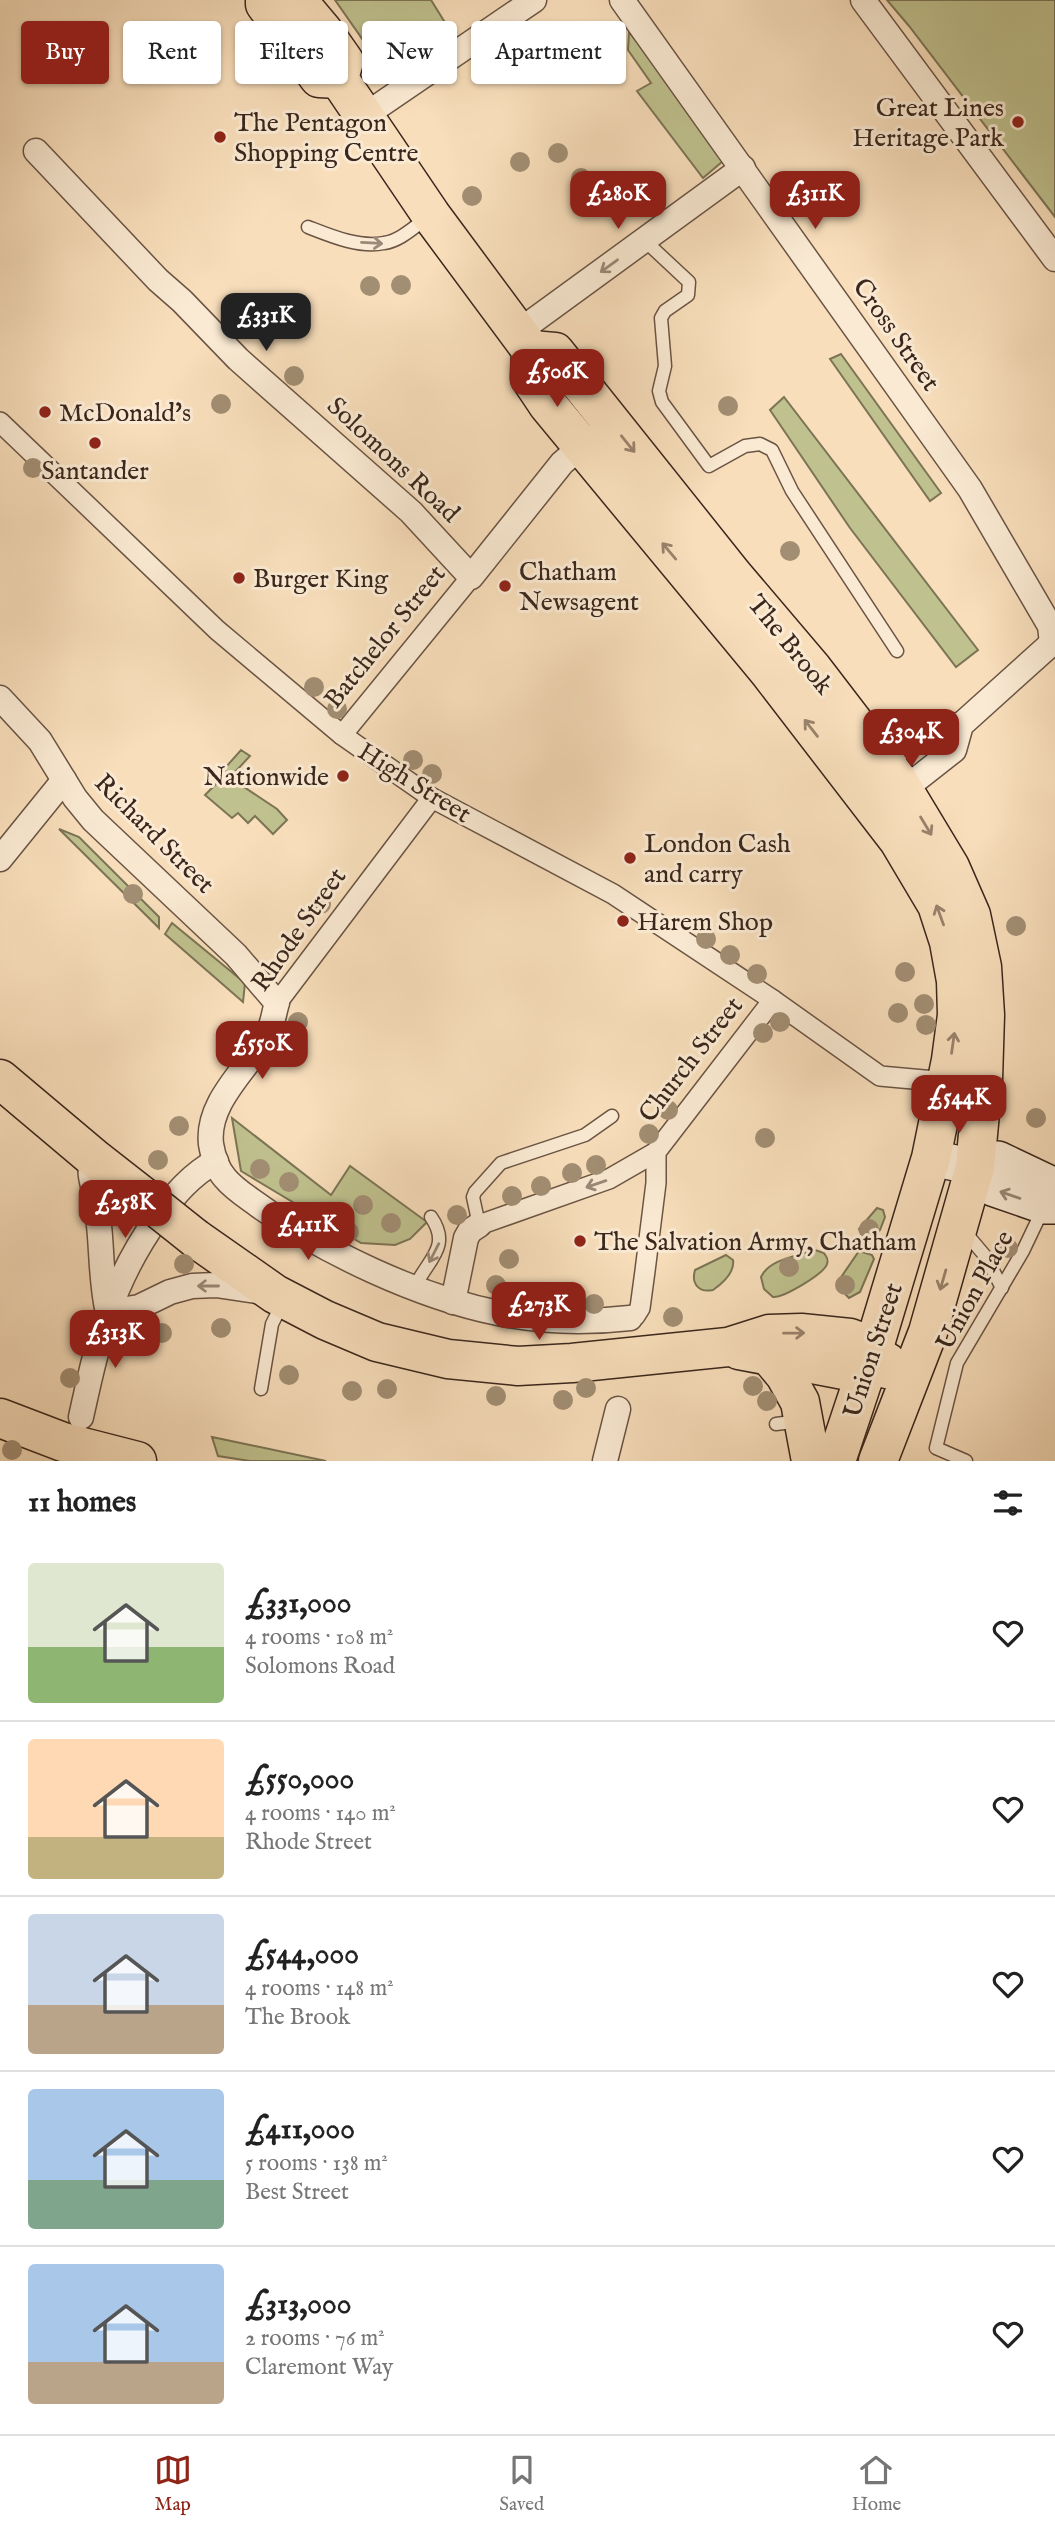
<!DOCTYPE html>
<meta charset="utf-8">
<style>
:root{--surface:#fff;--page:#f2f2f2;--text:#222;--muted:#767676;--line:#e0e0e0;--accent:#8f2418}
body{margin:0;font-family:"IM FELL English",serif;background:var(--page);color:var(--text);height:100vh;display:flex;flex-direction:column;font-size:26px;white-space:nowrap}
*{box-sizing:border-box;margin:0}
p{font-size:23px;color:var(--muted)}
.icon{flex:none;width:38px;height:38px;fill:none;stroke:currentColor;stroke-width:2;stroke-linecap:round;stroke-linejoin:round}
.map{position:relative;height:1461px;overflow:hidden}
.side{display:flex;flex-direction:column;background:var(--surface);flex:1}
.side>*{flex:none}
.top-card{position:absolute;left:21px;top:21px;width:700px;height:63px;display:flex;gap:14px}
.price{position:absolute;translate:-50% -60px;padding:0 16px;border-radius:14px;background:var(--accent);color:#fff;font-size:23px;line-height:46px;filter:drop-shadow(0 2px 4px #0008)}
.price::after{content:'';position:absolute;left:50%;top:42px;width:21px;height:16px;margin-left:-10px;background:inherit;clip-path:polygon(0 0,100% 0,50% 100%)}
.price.current{background:#222;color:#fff}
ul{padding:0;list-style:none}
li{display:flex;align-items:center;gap:21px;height:175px;padding:0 28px}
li+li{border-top:2px solid var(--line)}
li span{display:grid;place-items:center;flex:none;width:196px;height:140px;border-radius:7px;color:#555}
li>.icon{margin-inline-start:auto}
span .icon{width:84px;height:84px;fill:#fffc;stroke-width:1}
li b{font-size:30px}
h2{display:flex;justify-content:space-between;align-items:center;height:84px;padding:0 28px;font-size:30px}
.tag{padding:0 24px;border-radius:7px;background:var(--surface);box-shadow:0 2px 5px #0004;font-size:24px;line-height:63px}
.tag.current{background:var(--accent);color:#fff}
.menu{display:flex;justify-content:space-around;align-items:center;height:98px;border-top:2px solid var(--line);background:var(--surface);font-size:19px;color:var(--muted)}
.menu a{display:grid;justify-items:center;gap:4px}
.menu .current{color:var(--accent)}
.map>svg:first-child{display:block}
</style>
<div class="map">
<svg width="1055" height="1461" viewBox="0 0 1055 1461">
<rect width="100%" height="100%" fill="#f8debb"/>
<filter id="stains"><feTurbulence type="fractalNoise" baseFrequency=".00286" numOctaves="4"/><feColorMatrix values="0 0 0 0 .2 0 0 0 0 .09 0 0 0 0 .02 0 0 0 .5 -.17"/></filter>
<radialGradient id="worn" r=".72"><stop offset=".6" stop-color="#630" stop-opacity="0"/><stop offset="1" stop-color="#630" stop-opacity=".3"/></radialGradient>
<g fill="#bfc18e" stroke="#7c7455" stroke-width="2">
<path d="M335 0H431L454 37 401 74 391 75 379 63Z"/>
<path d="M887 0H1055V217L909 26Z"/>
<path d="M629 32 660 69 723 161 703 178 637 91 651 83 628 50Z"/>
<path d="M841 354 941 493 930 501 830 359Z"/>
<path d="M784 397 978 650 956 667 850 528 770 410Z"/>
<path d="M241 750 250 756 235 772V781L277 809 287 820 273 834 255 816 248 823 238 813 232 818 205 795 220 780 218 776Z"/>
<path d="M59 829 79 837 159 917V928Z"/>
<path d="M172 923 245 983 243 1002 165 934Z"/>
<path d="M232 1118 331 1195 350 1166 427 1222 410 1239 395 1245 361 1243 241 1171Z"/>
<path d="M877 1208 883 1210 885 1217 880 1230 872 1239 861 1234 859 1229Z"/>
<path d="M815 1250 824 1253C826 1257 829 1258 827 1264 824 1274 783 1298 773 1297L764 1289 761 1277C769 1259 798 1256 815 1250Z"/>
<path d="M859 1251 872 1255 874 1259 860 1292 849 1298 841 1290 837 1283Z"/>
<path d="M726 1255 733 1260C735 1273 723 1283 713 1290 699 1293 691 1284 695 1270Z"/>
<path d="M212 1437 326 1461H250L218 1456Z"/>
</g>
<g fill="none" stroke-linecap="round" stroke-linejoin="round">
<g stroke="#6a5444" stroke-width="15">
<g id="service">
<path d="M308 227C331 236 359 248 384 243 400 241 414 227 427 218"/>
<path d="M644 240 689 282 688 295 665 311 661 318 665 366 659 391 662 402 709 466 745 446 760 444 772 450 792 491 897 651"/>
<path d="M268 1032 288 1046"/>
<path d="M479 1225 473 1197 475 1192 501 1163 585 1135 612 1116"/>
<path d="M964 1231 986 1257 1002 1288"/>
<path d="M415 1287C427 1260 452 1247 431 1217"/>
<path d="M261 1389 272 1324 283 1302"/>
<path d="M776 1424 800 1421"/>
<path d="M966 1461 936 1448 957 1363 1023 1251 1043 1209"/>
</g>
</g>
<g stroke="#6a5444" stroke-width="22">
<g id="pedestrian">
<path d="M0 422 217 630 342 735 432 798 613 894 773 1000 880 1076 946 1082"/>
<path d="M342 735 471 577"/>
<path d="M277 1003 432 798"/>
<path d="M479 1225 609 1179 656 1152"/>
<path d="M630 1318 635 1316 640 1308 645 1271 656 1183V1152L773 1000"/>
</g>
</g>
<g stroke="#6a5444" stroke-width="27">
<g id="minor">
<path d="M622 0 970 489 1050 626 1052 643"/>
<path d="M863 0 1055 259"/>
<path d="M364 116 534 0"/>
<path d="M36 151 158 280 182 301 238 359 411 512 471 577 562 463 591 438"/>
<path d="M518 332 743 168"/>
<path d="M0 698 40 741 75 798 93 820 236 955 277 1003C274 1012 273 1024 268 1033 250 1067 206 1101 211 1144 213 1156 217 1169 225 1178 234 1189 247 1197 258 1205 323 1252 419 1297 498 1313 542 1322 586 1323 630 1318"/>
<path d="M873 766 934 727 961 725"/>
<path d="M890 796 917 779 954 750 961 725 1052 643"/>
<path d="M0 859 64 780"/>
<path d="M95 1159C87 1170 92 1179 94 1191 103 1230 99 1269 107 1308"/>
<path d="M453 1302 466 1238 470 1231 479 1225"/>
<path d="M108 1312 139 1307 170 1292 192 1286 216 1285 263 1292"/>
<path d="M81 1417C98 1340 111 1282 158 1217 175 1194 191 1175 216 1161"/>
<path d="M605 1461 618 1409"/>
</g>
</g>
<g stroke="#3a261c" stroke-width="38">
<g id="secondary">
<path d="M931 1158 975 1167 998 1159 1055 1186"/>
<path d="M975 1167 992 1188 1044 1206H1055"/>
</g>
</g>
<g stroke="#3a261c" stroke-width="41">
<g id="primary">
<path d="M265 0V4L319 78 339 79"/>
<path d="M297 0 323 31 344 61 339 79 431 215 531 350 530 378 548 405 769 672 899 841 937 905 949 942 956 981 957 1015 951 1060 931 1158 874 1347 836 1461"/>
<path d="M531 350 555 352 733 575 812 668 897 779 950 867 971 915 982 967 985 1015 983 1080 975 1167 928 1332 878 1461"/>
<path d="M0 1079 95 1159 141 1195"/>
<path d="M195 1238 275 1294 325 1320 377 1342 448 1359 518 1366 572 1363 728 1347 769 1334 801 1333 850 1338 874 1347 887 1369"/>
<path d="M739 1350 865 1374 887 1362"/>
<path d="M770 1357 785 1375 800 1402 811 1461"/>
<path d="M0 1418 63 1442 137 1461"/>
</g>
</g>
<use href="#service" stroke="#faead3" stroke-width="12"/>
<use href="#pedestrian" stroke="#faead3" stroke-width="19"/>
<use href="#minor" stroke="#faead3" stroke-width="24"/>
<use href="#secondary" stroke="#faead3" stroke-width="35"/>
<use href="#primary" stroke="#f8debb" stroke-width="38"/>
<g stroke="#3a261c" stroke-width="41" stroke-linecap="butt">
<path id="primary-bridge" d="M141 1195 195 1238"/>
</g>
<use href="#primary-bridge" stroke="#f8debb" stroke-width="38"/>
</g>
<g fill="#a28e73">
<circle cx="558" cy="153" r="10"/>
<circle cx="520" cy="162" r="10"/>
<circle cx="581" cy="178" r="10"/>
<circle cx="472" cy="196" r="10"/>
<circle cx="401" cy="285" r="10"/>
<circle cx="370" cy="286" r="10"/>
<circle cx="294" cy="376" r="10"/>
<circle cx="221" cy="404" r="10"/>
<circle cx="728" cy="406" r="10"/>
<circle cx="33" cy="468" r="10"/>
<circle cx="790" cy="551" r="10"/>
<circle cx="314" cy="687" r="10"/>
<circle cx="337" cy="709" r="10"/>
<circle cx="413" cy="760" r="10"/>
<circle cx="432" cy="774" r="10"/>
<circle cx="133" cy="894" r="10"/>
<circle cx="321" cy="904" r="10"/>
<circle cx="1016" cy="926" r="10"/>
<circle cx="706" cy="939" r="10"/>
<circle cx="730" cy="955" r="10"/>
<circle cx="905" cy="972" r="10"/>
<circle cx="757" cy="974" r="10"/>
<circle cx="924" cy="1004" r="10"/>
<circle cx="898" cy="1013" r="10"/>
<circle cx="298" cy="1022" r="10"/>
<circle cx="780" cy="1022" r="10"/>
<circle cx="926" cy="1025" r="10"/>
<circle cx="763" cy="1033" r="10"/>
<circle cx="668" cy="1110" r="10"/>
<circle cx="1036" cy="1118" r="10"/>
<circle cx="179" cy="1126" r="10"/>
<circle cx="649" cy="1134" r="10"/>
<circle cx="765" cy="1138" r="10"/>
<circle cx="158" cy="1160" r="10"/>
<circle cx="596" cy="1165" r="10"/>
<circle cx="260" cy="1169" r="10"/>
<circle cx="572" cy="1173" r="10"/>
<circle cx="289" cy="1182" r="10"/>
<circle cx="541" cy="1186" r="10"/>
<circle cx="512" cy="1196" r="10"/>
<circle cx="363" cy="1205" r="10"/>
<circle cx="457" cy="1215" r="10"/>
<circle cx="391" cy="1223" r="10"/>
<circle cx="869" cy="1229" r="10"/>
<circle cx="349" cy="1232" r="10"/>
<circle cx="1008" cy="1248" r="10"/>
<circle cx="509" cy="1259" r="10"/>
<circle cx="184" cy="1264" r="10"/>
<circle cx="789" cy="1267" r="10"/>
<circle cx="496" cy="1285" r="10"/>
<circle cx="845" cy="1285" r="10"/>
<circle cx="515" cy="1298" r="10"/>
<circle cx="536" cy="1304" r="10"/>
<circle cx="594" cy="1304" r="10"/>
<circle cx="565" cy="1307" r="10"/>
<circle cx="673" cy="1317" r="10"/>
<circle cx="221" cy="1328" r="10"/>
<circle cx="162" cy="1333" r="10"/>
<circle cx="289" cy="1375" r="10"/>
<circle cx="70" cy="1378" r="10"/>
<circle cx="753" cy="1386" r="10"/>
<circle cx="586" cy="1388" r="10"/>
<circle cx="387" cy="1389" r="10"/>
<circle cx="352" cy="1391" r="10"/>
<circle cx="496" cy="1396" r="10"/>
<circle cx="563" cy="1400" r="10"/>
<circle cx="767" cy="1401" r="10"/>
<circle cx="12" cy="1450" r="10"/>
</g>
<defs><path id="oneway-shaft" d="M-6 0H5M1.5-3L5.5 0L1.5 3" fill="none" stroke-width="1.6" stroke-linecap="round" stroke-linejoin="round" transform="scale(1.75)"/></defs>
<g stroke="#9a8878">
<use href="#oneway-shaft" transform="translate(372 243) rotate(3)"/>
<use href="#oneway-shaft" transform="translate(609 266) rotate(144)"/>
<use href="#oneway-shaft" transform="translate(596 1184) rotate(161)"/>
<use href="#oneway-shaft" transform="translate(1010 1195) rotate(-161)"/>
<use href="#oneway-shaft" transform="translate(434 1253) rotate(117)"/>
<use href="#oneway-shaft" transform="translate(208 1286) rotate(-180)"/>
</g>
<g stroke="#99826c">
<use href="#oneway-shaft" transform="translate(628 444) rotate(51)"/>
<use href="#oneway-shaft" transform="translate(669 551) rotate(-130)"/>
<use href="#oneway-shaft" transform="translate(811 728) rotate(-128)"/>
<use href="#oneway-shaft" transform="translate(926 826) rotate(59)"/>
<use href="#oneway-shaft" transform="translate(940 915) rotate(-110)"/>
<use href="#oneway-shaft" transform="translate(953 1043) rotate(-82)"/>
<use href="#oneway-shaft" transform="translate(943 1280) rotate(106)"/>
<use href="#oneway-shaft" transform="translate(794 1333) rotate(-1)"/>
</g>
<g fill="#8f2418" stroke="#faead3" stroke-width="2.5">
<circle cx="1018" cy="122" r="7"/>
<circle cx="220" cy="137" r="7"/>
<circle cx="45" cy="412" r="7"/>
<circle cx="95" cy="443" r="7"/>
<circle cx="239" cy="578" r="7"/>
<circle cx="505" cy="586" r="7"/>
<circle cx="343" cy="776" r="7"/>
<circle cx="630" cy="858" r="7"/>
<circle cx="623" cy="921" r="7"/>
<circle cx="580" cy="1241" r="7"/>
</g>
<g text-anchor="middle" stroke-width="6" stroke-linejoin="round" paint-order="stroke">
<g font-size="26" fill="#3a261c" stroke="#faead3" text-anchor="start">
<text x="1004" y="116" text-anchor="end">Great Lines<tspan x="1004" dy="30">Heritage Park</tspan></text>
<text x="234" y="131">The Pentagon<tspan x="234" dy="30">Shopping Centre</tspan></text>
<text x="59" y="421">McDonald's</text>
<text x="95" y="479" text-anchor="middle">Santander</text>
<text x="519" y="580">Chatham<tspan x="519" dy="30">Newsagent</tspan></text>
<text x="253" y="587">Burger King</text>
<text x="329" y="785" text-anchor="end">Nationwide</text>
<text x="644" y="852">London Cash<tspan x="644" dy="30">and carry</tspan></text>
<text x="637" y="930">Harem Shop</text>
<text x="594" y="1250">The Salvation Army, Chatham</text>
</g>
<g font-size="26" fill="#3a261c" stroke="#faead3">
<text transform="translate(897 334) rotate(55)" y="9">Cross Street</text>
<text transform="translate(394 459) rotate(43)" y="9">Solomons Road</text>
<text transform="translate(384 636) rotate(-51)" y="9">Batchelor Street</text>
<text transform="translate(791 644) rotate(51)" y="9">The Brook</text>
<text transform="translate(415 782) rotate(32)" y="9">High Street</text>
<text transform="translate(155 833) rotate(45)" y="9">Richard Street</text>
<text transform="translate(298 929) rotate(-55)" y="9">Rhode Street</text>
<text transform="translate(690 1059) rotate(-52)" y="9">Church Street</text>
<text transform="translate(974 1290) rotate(-61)" y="9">Union Place</text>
<text transform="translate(872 1350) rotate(-72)" y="9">Union Street</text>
</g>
</g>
<rect width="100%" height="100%" filter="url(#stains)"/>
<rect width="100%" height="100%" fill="url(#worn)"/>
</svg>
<b class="price" style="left:618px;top:231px">£280K</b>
<b class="price" style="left:815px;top:231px">£311K</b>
<b class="price current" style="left:266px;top:353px">£331K</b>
<b class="price" style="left:557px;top:409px">£506K</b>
<b class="price" style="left:911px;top:769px">£304K</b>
<b class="price" style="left:262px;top:1081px">£550K</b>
<b class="price" style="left:959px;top:1135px">£544K</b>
<b class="price" style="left:125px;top:1240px">£258K</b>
<b class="price" style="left:308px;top:1262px">£411K</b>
<b class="price" style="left:539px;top:1342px">£273K</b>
<b class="price" style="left:115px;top:1370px">£313K</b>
<div class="top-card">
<a class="tag current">Buy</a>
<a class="tag">Rent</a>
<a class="tag">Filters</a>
<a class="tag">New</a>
<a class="tag">Apartment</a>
</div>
</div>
<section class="side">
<h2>11 homes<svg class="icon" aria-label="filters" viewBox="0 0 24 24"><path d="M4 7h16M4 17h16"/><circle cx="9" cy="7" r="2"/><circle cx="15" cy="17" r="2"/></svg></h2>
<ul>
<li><span style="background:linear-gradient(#dfe7d0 60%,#8fb573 0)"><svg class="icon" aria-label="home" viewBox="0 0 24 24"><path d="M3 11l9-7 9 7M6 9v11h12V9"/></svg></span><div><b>£331,000</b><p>4 rooms · 108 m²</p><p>Solomons Road</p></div><svg class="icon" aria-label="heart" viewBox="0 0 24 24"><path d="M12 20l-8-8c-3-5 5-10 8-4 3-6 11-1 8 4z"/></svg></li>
<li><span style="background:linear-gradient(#ffd9b3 70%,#c2b280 0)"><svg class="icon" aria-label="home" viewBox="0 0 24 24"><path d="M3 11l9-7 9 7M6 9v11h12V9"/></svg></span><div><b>£550,000</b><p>4 rooms · 140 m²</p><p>Rhode Street</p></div><svg class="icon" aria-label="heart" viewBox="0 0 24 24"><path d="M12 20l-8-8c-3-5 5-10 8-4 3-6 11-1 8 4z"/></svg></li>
<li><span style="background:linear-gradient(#c9d6e8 65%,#b9a48a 0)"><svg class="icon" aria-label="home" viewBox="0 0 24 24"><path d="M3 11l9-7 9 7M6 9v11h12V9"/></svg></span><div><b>£544,000</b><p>4 rooms · 148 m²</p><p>The Brook</p></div><svg class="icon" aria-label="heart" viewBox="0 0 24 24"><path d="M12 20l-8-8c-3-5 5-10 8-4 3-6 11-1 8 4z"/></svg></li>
<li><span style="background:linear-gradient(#a9c7e8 65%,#7fa58c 0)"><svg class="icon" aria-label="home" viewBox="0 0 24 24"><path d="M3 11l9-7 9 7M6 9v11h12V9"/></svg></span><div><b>£411,000</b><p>5 rooms · 138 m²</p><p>Best Street</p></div><svg class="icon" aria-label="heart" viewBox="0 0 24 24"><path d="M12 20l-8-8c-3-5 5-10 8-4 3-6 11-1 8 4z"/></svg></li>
<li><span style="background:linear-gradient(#a9c7e8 70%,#b9a48a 0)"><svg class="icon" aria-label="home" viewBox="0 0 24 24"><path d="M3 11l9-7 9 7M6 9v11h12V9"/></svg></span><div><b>£313,000</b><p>2 rooms · 76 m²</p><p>Claremont Way</p></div><svg class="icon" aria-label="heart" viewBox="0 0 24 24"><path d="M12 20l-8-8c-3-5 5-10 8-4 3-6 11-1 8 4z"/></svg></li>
</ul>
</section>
<nav class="menu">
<a class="current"><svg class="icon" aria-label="map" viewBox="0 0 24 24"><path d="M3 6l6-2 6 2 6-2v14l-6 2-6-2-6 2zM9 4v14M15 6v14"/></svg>Map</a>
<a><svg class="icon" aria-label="saved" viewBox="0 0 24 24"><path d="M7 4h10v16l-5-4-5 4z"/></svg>Saved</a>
<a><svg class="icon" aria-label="home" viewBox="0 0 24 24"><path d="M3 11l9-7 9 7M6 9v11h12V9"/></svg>Home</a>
</nav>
